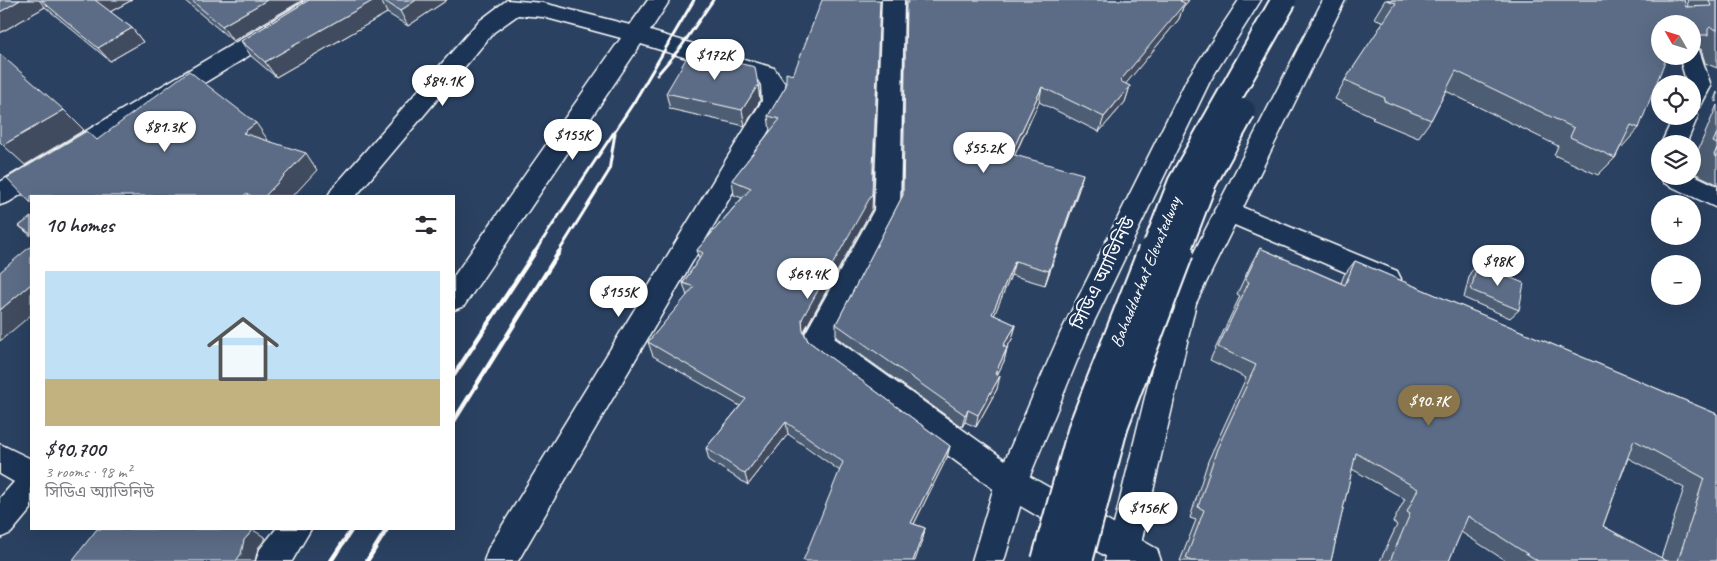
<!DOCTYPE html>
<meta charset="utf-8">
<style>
:root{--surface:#fff;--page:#f7f7f7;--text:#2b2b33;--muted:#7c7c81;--accent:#8a764a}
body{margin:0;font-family:Caveat,"Noto Sans Bengali",sans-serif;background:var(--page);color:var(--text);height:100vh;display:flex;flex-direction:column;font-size:19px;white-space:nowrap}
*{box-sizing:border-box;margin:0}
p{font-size:16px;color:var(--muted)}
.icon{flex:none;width:28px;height:28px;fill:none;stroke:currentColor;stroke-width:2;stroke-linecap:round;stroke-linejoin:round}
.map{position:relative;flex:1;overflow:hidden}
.side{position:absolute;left:30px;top:195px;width:425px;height:335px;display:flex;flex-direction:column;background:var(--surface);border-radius:0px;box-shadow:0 5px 20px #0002}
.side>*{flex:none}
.needle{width:32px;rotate:309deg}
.fabs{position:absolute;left:1651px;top:15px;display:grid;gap:10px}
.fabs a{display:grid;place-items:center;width:50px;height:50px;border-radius:50%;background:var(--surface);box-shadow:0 5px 20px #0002;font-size:25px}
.price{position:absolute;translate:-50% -42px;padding:0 11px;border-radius:18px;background:#fff;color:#222;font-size:16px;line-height:32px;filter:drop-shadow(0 1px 2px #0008)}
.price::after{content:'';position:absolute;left:50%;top:30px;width:15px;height:11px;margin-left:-8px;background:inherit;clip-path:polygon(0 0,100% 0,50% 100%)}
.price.current{background:var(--accent);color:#fff}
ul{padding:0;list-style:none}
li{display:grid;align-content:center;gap:10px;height:265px;padding:0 15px}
li span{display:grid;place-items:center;height:155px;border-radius:0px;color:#555}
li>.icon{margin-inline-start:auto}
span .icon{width:90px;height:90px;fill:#fffc;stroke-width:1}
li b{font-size:21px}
h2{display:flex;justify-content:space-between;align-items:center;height:60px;padding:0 15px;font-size:21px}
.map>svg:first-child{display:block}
</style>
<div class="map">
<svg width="1717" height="561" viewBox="0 0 1717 561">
<rect width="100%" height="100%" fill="#2a4161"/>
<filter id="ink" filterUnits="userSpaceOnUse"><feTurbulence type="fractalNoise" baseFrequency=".02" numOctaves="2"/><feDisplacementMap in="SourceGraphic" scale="10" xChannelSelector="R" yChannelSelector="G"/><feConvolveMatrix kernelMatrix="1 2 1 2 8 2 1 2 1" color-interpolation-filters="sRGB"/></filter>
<g filter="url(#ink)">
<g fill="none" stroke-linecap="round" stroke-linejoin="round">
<g stroke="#fff" stroke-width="3">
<g id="minor">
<path d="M307 0H335L332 5 9 202 0 205V182Z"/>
<path d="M507 0 543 3 630 25 648 0H670L650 31 774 68 785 84 786 101 518 561H484L488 549 762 101 761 85 758 80 641 44 464 306 454 310V276L621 38 543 17 518 15 494 32 356 196H328L332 189 478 22Z"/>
<path d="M882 0H904L900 210 834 338 1022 472 1157 549 1161 561H1114L1000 494 810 353 806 344 805 334 874 210Z"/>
<path d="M1692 48 1699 50 1711 86 1700 107 1693 109 1698 116 1686 144H1661L1674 116H1692V84H1687L1679 56H1692Z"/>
<path d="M1692 174 1717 186V208L1664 183 1660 176H1692Z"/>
<path d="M1227 201 1397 271 1401 279 1397 287 1387 290 1218 218 1214 211 1218 204Z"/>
<path d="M0 444 31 459V509L11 533 0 538V498L14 482 0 474Z"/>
<path d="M276 529H311L292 561H256L260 549Z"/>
</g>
</g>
<g stroke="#fff" stroke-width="3">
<g id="highway">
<path d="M1239 0H1261L1210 81 1088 334 1027 483 1004 561H972L995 483 1060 334 1187 79Z"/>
<path d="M1323 0H1345L1196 303 1137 561H1105L1168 303Z"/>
</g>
</g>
<use href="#minor" fill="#1d3557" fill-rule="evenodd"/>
<use href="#highway" fill="#1d3557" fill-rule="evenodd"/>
<g stroke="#fff" stroke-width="3">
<path d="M657 75 681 47 713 0"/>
<path d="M534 253 634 102 694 0"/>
<path d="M558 253 609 171 615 133"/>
</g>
<g stroke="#fff" stroke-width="4.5">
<path d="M454 375 535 252"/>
<path d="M454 421 559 252"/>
<path d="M331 561 352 529"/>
<path d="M367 561 387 529"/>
</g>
<g stroke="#fff" stroke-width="28" stroke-linecap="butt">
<g id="highway-bridge-far1">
<path d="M1153 253 1180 184 1284 0"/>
<path d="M1177 253 1204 182 1243 111"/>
</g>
</g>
<g stroke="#fff" stroke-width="34" stroke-linecap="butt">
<g id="highway-bridge">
<path d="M1047 561 1084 428 1153 252"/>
<path d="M1077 561 1113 424 1178 252"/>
</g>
</g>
<use href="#highway-bridge-far1" stroke="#1d3557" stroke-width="24"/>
<use href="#highway-bridge" stroke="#1d3557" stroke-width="30"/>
</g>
<g fill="#4e5d73" stroke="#fff" fill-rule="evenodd">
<path d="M0 0H132L110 12 132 28 143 42 110 61 45 7 0 33Z"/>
<path d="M184 0H303L233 41Z"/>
<path d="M309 0H447L408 26 387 13 276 77 251 56 241 41Z"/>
<path d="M906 0H1189L1183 7 1179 19 1125 84 1130 86 1125 102 1099 132 1039 102 1015 155 1079 189 1045 285 1011 275 994 315 1016 325 1012 339 1007 348 1004 361 997 375V389L976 427 965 422 962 427 836 337V324L902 197Z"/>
<path d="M1385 0H1684L1686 7H1688L1687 0H1717V68L1705 63 1701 49 1696 48 1692 52V24H1660L1639 128 1622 147 1621 146 1615 158 1598 175 1554 155 1558 146 1446 91 1431 120 1418 138 1372 119 1374 117 1335 99 1345 80 1384 22 1374 18Z"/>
<path d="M758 85 760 101 745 126 670 109 666 93Z"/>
<path d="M786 86 872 209 804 332 808 341 950 446 947 457 914 524 925 528 923 538 840 471 788 434 748 485 709 460 706 448 740 406 653 356 648 342 687 296 683 283 699 259 697 250 742 198 734 195 732 180 770 131 768 116Z"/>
<path d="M1717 92V102L1714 100Z"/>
<path d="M1717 105V184L1694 173 1699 162 1694 160Z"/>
<path d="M31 217V236L19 226Z"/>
<path d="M1260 248 1341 283 1344 275 1355 261 1717 414V561H1506L1461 532 1449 561H1380L1397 525 1393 522 1405 499 1352 469 1331 561H1180L1196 520 1190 518 1208 461 1246 378 1210 360 1240 296 1237 294 1252 262ZM1628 458 1684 488 1661 558 1603 526Z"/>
<path d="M1477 265 1519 310 1510 318 1464 298 1470 273Z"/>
</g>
<g fill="#404c5e" stroke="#fff">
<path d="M20 0H39L45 7 0 33V12Z"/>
<path d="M95 0H132L106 14Z"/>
<path d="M267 0H303L233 41 222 26Z"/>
<path d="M374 0H381L387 13 276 77 265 62Z"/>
<path d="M416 0H447L408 26 400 11Z"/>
<path d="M880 0 872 209 803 333 802 319Z"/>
<path d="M1181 0H1189L1183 7 1179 19 1115 97 1120 81Z"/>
<path d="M132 28 143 42 110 61 98 48Z"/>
<path d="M758 85 760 101 745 126 742 110Z"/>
<path d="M1130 86 1125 102 1099 132 1104 117Z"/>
<path d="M1042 87 1039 102 1008 169 1011 154Z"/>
<path d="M64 110 84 130 25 165 3 145Z"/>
<path d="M256 123 268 140 256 149 243 133Z"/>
<path d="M306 153 317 170 293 196H265Z"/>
<path d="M1083 174 1079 189 1045 285 1049 271Z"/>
<path d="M1015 261 1011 275 989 328 992 314Z"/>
<path d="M31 284V315L0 341V310Z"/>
<path d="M1016 325 1012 339 1000 359 1003 346Z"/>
<path d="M1007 348 1004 361 992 386 995 374Z"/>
<path d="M1000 376 997 389 976 427 978 415Z"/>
<path d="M968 410 965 422 962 427 965 415Z"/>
<path d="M786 422 788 434 748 485 745 474Z"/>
<path d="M950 446 947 457 909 534 911 523Z"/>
<path d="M925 528 923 538 915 561H913Z"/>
<path d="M253 530 266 538 258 548 255 561H236L244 540Z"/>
</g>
<g fill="#5b6c86" stroke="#fff">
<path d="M0 0H20L0 12Z"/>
<path d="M41 0H95L132 28 98 48Z"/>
<path d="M191 0H267L222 26Z"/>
<path d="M309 0H374L265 62 241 41Z"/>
<path d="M383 0H416L400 11Z"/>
<path d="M822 0H880L872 194 802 319 803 331 808 341 950 446 911 523 925 528 913 561H803L843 462 786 422 745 474 706 448 746 399 648 342 694 287 683 283 703 253 697 250 751 188 732 180 780 119 768 116 786 86V73L793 75Z"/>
<path d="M908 0H1181L1180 1 1185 3 1120 81 1130 86 1104 117 1042 87 1011 154 1083 174 1049 271 1015 261 992 314 1016 325 1003 346 1007 348 995 374 1000 376 978 415 968 410 965 415 836 324 903 195 906 3H908Z"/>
<path d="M1387 0H1684L1686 7 1711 6 1709 0H1717V30L1710 27 1708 29V35H1701L1692 32V24H1660V56H1667L1639 128 1631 125 1615 158 1570 137 1574 128 1456 71 1431 120 1384 101 1385 98 1345 80 1396 3Z"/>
<path d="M690 52 755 67 758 85 742 110 666 93Z"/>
<path d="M0 54 64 110 3 145 0 142Z"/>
<path d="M189 71 256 123 243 133 306 153 265 196H253L246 194 243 196H31V203L7 178 87 131 97 140Z"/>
<path d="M1717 133V144L1713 142Z"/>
<path d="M1717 148V157L1714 155Z"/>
<path d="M31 217V234L19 226Z"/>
<path d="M31 246V284L0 310V272Z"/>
<path d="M1260 248 1345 285 1355 261 1717 414V561H1678L1704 478 1634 440 1603 526 1667 561H1538L1468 516 1449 561H1390L1410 514 1407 512 1418 489 1356 453 1331 561H1191L1186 558 1204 510 1198 507 1217 449 1256 365 1218 347 1249 282 1245 280Z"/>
<path d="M1477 265 1524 283 1519 310 1471 290Z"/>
<path d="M97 529H250L253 530 244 540 241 554 236 561H72Z"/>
</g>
</g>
<g text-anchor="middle" stroke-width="5" stroke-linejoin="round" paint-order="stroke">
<g font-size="18" fill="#fff" stroke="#1d3557">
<text transform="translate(1145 272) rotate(-68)" y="6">Bahaddarhat Elevatedway</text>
<text transform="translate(1103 273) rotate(-64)" y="6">সিডিএ অ্যাভিনিউ</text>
</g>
</g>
</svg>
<div class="fabs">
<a><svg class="needle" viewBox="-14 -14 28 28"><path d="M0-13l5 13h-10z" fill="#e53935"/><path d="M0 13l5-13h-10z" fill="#7c7c81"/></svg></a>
<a><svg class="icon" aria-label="locate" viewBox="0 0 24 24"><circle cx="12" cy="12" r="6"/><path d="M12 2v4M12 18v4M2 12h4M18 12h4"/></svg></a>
<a><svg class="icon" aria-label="layers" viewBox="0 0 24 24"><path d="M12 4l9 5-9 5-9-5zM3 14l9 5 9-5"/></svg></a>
<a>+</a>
<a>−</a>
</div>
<b class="price" style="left:715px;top:81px">$172K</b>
<b class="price" style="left:443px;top:107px">$84.1K</b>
<b class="price" style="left:165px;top:153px">$81.3K</b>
<b class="price" style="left:573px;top:161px">$155K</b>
<b class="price" style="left:984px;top:174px">$55.2K</b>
<b class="price" style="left:1498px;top:287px">$98K</b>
<b class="price" style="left:808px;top:300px">$69.4K</b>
<b class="price" style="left:619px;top:318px">$155K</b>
<b class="price current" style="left:1429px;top:427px">$90.7K</b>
<b class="price" style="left:1148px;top:534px">$156K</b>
<section class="side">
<h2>10 homes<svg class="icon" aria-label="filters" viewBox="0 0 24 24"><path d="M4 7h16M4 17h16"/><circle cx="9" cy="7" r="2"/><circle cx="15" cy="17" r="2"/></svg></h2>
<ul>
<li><span style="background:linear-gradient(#bfe0f5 70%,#c2b280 0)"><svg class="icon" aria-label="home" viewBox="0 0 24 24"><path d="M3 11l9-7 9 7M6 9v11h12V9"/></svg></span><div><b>$90,700</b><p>3 rooms · 98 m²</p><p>সিডিএ অ্যাভিনিউ</p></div></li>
</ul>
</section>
</div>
